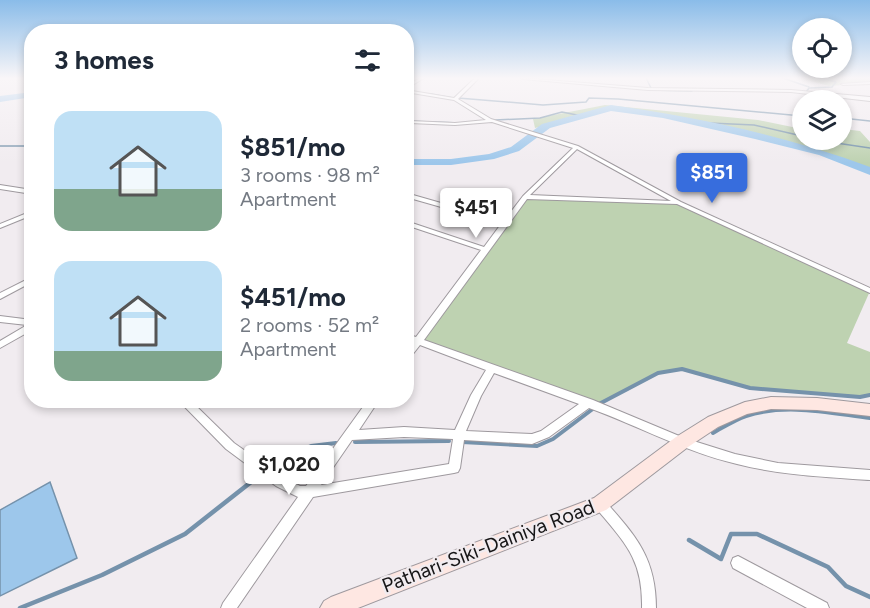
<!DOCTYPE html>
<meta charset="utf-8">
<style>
:root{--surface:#fff;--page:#f6f6f7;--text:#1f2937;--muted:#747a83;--accent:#376ddd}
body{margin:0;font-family:Figtree,sans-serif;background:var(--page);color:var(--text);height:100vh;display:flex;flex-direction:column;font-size:22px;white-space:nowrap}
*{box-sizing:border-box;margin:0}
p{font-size:20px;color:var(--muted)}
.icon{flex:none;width:33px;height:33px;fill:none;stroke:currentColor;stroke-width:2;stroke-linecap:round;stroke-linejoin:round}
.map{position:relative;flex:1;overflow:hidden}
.details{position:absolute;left:24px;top:24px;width:390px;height:384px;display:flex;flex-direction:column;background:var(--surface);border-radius:24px;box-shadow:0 3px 9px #0003}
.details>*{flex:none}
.controls{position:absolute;left:792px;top:18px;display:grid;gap:12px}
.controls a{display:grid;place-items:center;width:60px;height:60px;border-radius:50%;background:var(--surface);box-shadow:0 3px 9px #0003;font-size:30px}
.price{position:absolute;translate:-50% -51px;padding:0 14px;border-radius:6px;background:#fff;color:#222;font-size:20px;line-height:39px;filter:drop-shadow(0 2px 3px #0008)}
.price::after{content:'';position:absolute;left:50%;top:36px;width:18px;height:14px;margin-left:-9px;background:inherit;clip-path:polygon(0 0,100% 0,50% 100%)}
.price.current{background:var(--accent);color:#fff}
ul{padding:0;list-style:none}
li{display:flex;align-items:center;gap:18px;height:150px;padding:0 30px}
li span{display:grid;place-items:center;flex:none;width:168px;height:120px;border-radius:18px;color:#555}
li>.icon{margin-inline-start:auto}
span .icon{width:72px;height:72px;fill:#fffc;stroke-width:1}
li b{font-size:26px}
h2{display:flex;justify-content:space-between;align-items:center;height:72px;padding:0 30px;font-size:26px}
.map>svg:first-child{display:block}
</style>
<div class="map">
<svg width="870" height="608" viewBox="0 0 870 608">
<rect width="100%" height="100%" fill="#f1ecf0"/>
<g fill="#bed2b1">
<path d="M780 78H870V83L829 86 800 78Z"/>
<path d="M605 105 758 120 802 129V140H842L843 129 860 131 870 142V171L823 153 756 136 632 110 611 108 535 128 533 119Z"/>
<path d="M525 197 679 203 870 291 847 343 870 352V395L860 397C824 395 786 392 750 388 717 385 693 359 658 373L599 404 418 342Z"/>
</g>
<path fill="#9dc7eb" stroke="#7592ab" stroke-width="1.5" d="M50 482 77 558 0 596V510Z"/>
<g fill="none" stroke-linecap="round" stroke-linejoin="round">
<g stroke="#7592ab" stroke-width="1.5">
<path d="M646 78 651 88"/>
<path d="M783 78 809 87"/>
<path d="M649 90 692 91"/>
<path d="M806 92 809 88 832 87 836 82 823 78"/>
<path d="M431 94 453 98"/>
<path d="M458 98 543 105 586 102 589 98 618 99 802 116"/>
<path d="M842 118 870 121"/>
<path d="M495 120 540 118 562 112 582 116"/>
<path d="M406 121 460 123"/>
<path d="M688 122 754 125 802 136"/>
<path d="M816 140 870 148"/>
<path d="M0 146H32"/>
</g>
<g stroke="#7592ab" stroke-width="4">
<path d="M599 404 658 373 682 369 750 388 860 397 870 395"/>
<path d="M713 433C724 427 734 420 746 416 786 403 829 413 870 418"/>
<path d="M355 442 449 441"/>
<path d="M462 442 537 446 553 439 594 408"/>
<path d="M280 460 311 446 336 443"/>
</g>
<g stroke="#7592ab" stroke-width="4.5">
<path d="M689 540 721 559 731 534H757L828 567 846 586 870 597"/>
<path d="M20 608 102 575 185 534 260 475"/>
</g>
<g fill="#9dc7eb" fill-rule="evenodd">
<path d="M32 92V97L0 102V96Z"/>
<path d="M611 105C698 117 787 136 870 167V175L819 155 755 139 663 118 611 111 550 128 519 151 494 159 451 165H406V159H451L489 154 511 147 542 124Z"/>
</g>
<g stroke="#9e999e" stroke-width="2">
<g id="minor">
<path d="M420 78H424L406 89V86Z"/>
<path d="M475 78H479L458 99 491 119 578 146 681 202 870 288V293L677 204 527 199 424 340 593 400 684 438 735 454 778 463 870 470V480C825 477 780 475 737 464 685 452 639 426 589 408L549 437 532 444 464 440 460 468 458 472 454 473 313 497 237 608H221L223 603 298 497 276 486 226 449 178 400H190L234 443 284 478 300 486H306L368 400H379L359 430 404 427 455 430 471 395 486 370 420 345 409 359 406 360V350L412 343 406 341V334L416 337 481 250 406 225V221L484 247 501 224 406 197V193L504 221 523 196 573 148 492 122 455 125 410 123 408 122 410 121 455 123 486 120 454 100 406 92V90L454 98ZM577 149 671 201 530 195ZM494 373 579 404 541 431 532 434 466 431 481 396ZM404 437 453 439 449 464 321 485 352 440Z"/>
<path d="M870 82V84L843 85 841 84Z"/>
<path d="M0 185 32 190V194L0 189Z"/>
<path d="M32 211V215L0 228V224Z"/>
<path d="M32 277V282L0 299V293Z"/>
<path d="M0 316 32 320V330L0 348V341L27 325 0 322Z"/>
<path d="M600 498 604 500C636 536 656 558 656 608H642C643 559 625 543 596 508L594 504 596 500Z"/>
<path d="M738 556 827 603 829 608H807L733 568 731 563 733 558Z"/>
</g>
</g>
<g stroke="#9e999e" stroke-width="2">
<path id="tertiary" d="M521 78 648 88 791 90 870 97V101L791 92 648 90 523 79Z"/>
</g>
<g stroke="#9e999e" stroke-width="2">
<path id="secondary" d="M771 397 817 398 870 404V416L817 410 771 409 747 414 718 427 688 447 606 510 358 608H320L324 601 331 597 594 498 676 437 708 417 745 402Z"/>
</g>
<use href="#minor" fill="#fff" fill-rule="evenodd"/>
<use href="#tertiary" fill="#fff" fill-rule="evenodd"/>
<use href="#secondary" fill="#fee7e2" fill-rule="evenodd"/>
</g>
<linearGradient id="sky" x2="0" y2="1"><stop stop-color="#8abce9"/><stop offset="0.48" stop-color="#f9f6f8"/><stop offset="1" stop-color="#f9f6f8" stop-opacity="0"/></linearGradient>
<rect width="870" height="163" fill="url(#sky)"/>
<g text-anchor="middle" stroke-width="4.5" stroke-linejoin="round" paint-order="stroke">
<g font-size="20" fill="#171617" stroke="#f1ecf0">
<text transform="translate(488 546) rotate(-21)" y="7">Pathari-Siki-Dainiya Road</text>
</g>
</g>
</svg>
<div class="controls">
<a><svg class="icon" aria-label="locate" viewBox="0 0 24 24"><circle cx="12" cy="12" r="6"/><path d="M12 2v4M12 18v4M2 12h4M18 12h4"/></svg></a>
<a><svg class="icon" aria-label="layers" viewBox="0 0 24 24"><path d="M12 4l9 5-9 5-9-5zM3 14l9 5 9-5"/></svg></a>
</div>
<b class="price current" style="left:712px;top:204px">$851</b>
<b class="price" style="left:476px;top:239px">$451</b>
<b class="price" style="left:289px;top:496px">$1,020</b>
<section class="details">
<h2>3 homes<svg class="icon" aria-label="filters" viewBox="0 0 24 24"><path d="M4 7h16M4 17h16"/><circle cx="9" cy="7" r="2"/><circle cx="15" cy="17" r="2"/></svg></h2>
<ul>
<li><span style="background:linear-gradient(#bfe0f5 65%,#7fa58c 0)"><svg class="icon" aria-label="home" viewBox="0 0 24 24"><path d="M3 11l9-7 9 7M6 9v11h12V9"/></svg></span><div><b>$851/mo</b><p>3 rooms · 98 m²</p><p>Apartment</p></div></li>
<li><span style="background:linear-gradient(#bfe0f5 75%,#7fa58c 0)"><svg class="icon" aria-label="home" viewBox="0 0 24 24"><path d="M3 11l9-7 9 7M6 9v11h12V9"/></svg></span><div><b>$451/mo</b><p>2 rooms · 52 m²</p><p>Apartment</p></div></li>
</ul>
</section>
</div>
